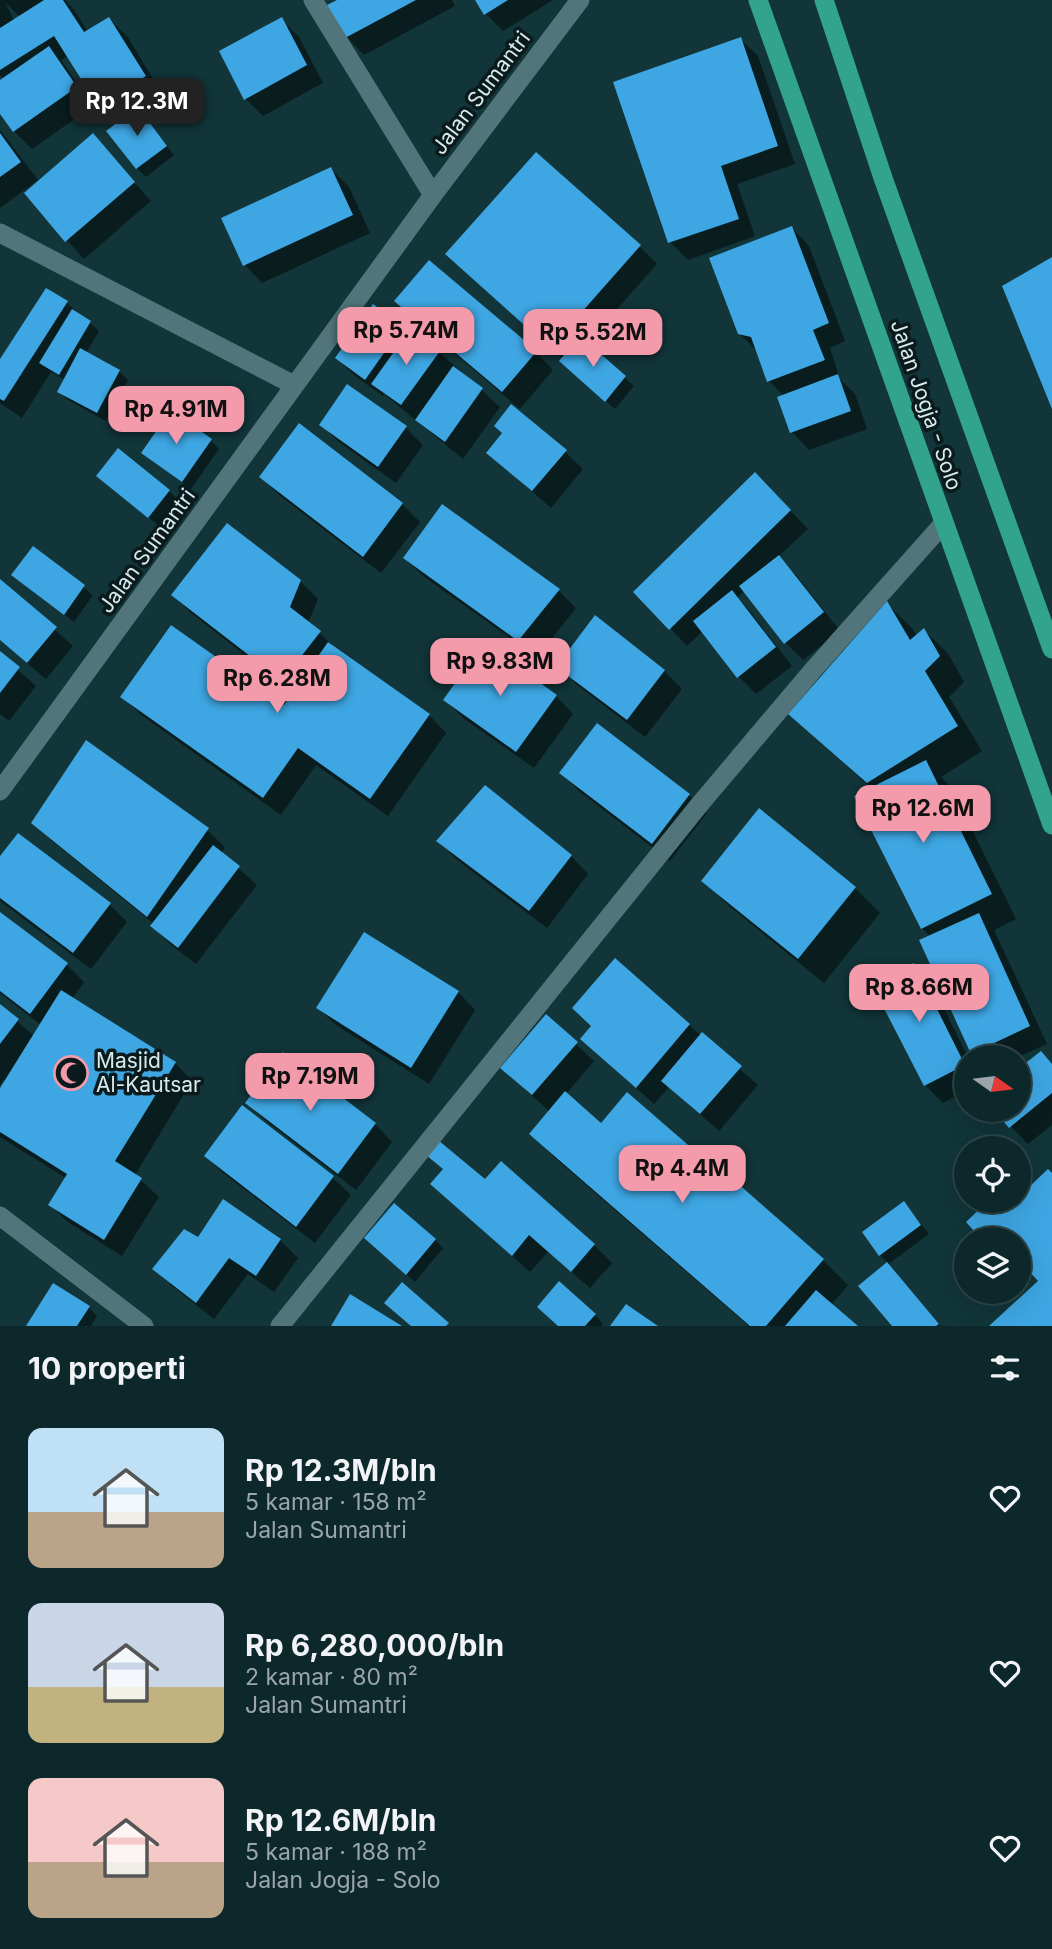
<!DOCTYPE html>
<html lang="id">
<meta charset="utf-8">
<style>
:root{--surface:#0d282b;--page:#1b3437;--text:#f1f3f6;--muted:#9aa6a9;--line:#2d4447;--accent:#f39aab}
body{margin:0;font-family:Inter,sans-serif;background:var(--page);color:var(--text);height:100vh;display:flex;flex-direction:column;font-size:26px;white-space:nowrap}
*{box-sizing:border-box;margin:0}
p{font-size:23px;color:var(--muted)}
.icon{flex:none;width:38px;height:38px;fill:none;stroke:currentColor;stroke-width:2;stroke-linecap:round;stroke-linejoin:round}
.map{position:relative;height:1326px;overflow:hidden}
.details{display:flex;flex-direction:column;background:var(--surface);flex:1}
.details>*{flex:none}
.needle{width:46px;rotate:104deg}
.tools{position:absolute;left:954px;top:1045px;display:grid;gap:14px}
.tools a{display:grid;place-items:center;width:77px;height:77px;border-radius:50%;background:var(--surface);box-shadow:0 7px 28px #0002,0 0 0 2px var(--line);font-size:35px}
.price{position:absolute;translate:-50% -60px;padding:0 16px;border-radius:14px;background:var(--accent);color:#111;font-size:23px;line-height:46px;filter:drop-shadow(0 2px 4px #0008)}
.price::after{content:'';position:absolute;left:50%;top:42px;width:21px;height:16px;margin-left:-10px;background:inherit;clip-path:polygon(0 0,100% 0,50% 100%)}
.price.current{background:#222;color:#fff}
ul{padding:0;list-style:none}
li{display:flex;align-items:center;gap:21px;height:175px;padding:0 28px}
li span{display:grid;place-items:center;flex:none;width:196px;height:140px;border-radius:14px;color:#555}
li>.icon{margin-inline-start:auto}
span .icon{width:84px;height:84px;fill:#fffc;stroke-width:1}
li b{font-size:30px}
h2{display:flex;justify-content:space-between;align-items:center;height:84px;padding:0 28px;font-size:30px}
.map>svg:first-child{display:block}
</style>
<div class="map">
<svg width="1052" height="1326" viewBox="0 0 1052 1326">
<rect width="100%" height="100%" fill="#113539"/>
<g fill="#0007" fill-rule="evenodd">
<path d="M0 0H65L75 11 88 32 109 19 127 36 162 94 138 109 174 155 146 177 137 168 118 124 99 105 69 55 61 60 93 106 32 149 14 131 0 111V83L4 79 0 75ZM5 2 20 17 14 21Z"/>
<path d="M340 0H452L455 6 364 55 347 37Z"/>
<path d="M477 0H553L503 31 485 13Z"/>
<path d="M281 19 299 37 323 83 263 116 246 99Z"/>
<path d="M740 39 758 56 795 164 737 184 755 236 688 260 670 242Z"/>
<path d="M0 130 38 180 0 208Z"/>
<path d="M93 136 151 201 84 259 27 194Z"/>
<path d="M331 169 349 187 370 233 262 283 245 265Z"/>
<path d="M792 228 809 246 845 341 830 348 840 379 855 394 867 429 809 450 792 432 784 396 769 381 758 352 739 333Z"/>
<path d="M640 247 657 264 586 344 634 386 615 409 570 370 563 359 465 271Z"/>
<path d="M46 290 67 303 99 331 86 353 119 371 128 380 106 421 68 400 59 391 65 380 51 372 22 418 0 403V362Z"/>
<path d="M396 301 536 352 553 370 520 409 414 319Z"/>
<path d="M402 327 409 334 439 352 500 407 463 459 384 394 383 396 355 376 337 358Z"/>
<path d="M321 425 406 428 423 445 396 483 339 442Z"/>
<path d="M299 426 402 504 420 522 381 573 279 495 261 477Z"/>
<path d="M504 434 565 452 583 469 551 508 488 452Z"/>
<path d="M211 441 219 449 191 489 144 453Z"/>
<path d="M755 474 808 529 778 557 796 575 840 631 803 660 785 642 745 590 737 598 749 610 792 666 756 694 739 677 703 631 687 646 670 628Z"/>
<path d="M107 485 169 491 178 500 158 525Z"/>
<path d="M442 506 559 591 576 608 537 657 423 576 405 558Z"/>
<path d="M33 548 93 595 74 622 14 575Z"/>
<path d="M0 581 73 646 46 679 0 640Z"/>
<path d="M300 581 318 599 308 623 338 650 429 715 446 733 388 816 316 765 281 815 140 714 123 697 284 707 294 693 191 613 173 595Z"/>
<path d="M887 604 912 628 917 636 924 630 949 655 964 682 949 697 982 751 941 777 951 787 1016 919 994 930 1047 1044 1018 1057H977L972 1053 931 937 922 928 872 789 791 714Z"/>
<path d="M0 654 36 686 9 721 0 714Z"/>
<path d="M559 666 664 671 682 689 645 737 576 684Z"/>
<path d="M556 696 573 714 534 768 463 718 446 700Z"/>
<path d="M562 773 689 795 707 813 670 861 579 791Z"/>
<path d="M33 822 207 830 225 847 221 853 257 885 196 964 170 944 153 926 154 924 51 840Z"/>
<path d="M438 841 571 856 588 874 547 928 456 859Z"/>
<path d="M0 859 110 905 127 922 91 969 0 901Z"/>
<path d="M704 881 855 888 880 913 824 983 729 906Z"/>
<path d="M0 914 67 965 84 982 72 999 175 1063 192 1081 135 1175 159 1197 122 1256 68 1222 50 1205 66 1178 0 1137V1091L7 1081 4 1079 0 1085V1006L34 1036 41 1025 0 993Z"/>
<path d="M615 961 758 1085 719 1131 669 1087 654 1104 582 1039 592 1027Z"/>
<path d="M914 965 931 983 968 1057H966V1091L943 1103 925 1085Z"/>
<path d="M458 992 475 1010 429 1084 336 1025 318 1008Z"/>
<path d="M546 1017 594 1061 566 1094 601 1125 823 1260 848 1285 831 1305 856 1326H749L556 1159 531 1134 550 1112 502 1068Z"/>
<path d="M1041 1053 1052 1064V1125L1028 1144 996 1110H1018Z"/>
<path d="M247 1103 375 1124 392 1142 356 1190 265 1120Z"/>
<path d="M242 1108 333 1178 351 1195 315 1243 223 1173 206 1156Z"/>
<path d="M444 1170 485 1182 594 1245 612 1263 590 1288 548 1252 530 1272 432 1184Z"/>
<path d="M1052 1175V1326H992L1041 1281 1027 1266 1018 1274V1239H984L1030 1188Z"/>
<path d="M904 1203 929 1234 887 1265 941 1326H894L861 1286 888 1263 880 1255Z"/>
<path d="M199 1239 280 1240 298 1258 274 1292 248 1274 214 1319 172 1286 155 1269Z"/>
<path d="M435 1240 443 1248 415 1282 375 1246Z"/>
<path d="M54 1285 88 1307 97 1316 91 1326H28Z"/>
<path d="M595 1315 603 1324 601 1326H559L548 1316Z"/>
</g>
<g fill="#3ea6e2">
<path d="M44 0H63L84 32 109 17 146 76 98 106 54 36 0 70V28Z"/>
<path d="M337 0H416L345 38 327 5Z"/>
<path d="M475 0H508L484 15Z"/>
<path d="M282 17 307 65 244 100 219 51Z"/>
<path d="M741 37 778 146 721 166 739 219 668 243 613 82Z"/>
<path d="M49 46 77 87 13 132 0 114V80Z"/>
<path d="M138 107 167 146 136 169 106 131Z"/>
<path d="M0 133 21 162 0 177Z"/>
<path d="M93 133 135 182 65 242 24 193Z"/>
<path d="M536 152 641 245 550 348 445 254Z"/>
<path d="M331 167 353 215 243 266 221 218Z"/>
<path d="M792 226 829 323 813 330 825 360 767 382 751 337 738 334 709 258Z"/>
<path d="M1052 257V409L1002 286Z"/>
<path d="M429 260 537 351 502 392 394 301Z"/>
<path d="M46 288 68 301 4 401 0 399V359Z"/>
<path d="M373 304 403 326 365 380 335 358Z"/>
<path d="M72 309 91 321 59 375 39 363Z"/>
<path d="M410 329 440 351 401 405 371 384Z"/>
<path d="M580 336 626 376 605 402 559 361Z"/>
<path d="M80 348 120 370 97 413 57 392Z"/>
<path d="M453 366 483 388 445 442 415 420Z"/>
<path d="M838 374 851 411 790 433 777 397Z"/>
<path d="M347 384 407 426 378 467 319 425Z"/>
<path d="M511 404 567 450 532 491 486 453 502 433 494 426Z"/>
<path d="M171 410 212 439 182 482 141 453Z"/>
<path d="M299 423 403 503 363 557 259 477Z"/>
<path d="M118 448 170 490 148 518 96 476Z"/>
<path d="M755 472 791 510 669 630 633 592Z"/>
<path d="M442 504 560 589 518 641 403 558Z"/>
<path d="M227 523 301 580 290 607 321 631 282 681 171 595Z"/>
<path d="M33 546 85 585 64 615 11 575Z"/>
<path d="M779 555 824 612 784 644 739 586Z"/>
<path d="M0 579 57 627 27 663 0 640Z"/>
<path d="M732 590 776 647 737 678 693 621Z"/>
<path d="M887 601 910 640 924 628 940 656 925 671 958 726 867 783 788 714Z"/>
<path d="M595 615 665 670 627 720 556 667Z"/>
<path d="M171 625 284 705 328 642 430 714 370 799 298 748 263 798 120 697Z"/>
<path d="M484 643 557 695 516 752 443 700Z"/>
<path d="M0 651 20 667 0 693Z"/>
<path d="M597 723 690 794 652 844 559 773Z"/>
<path d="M86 740 209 828 147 917 31 823Z"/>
<path d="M926 760 992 894 921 929 854 796Z"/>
<path d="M485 785 572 855 529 911 436 841Z"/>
<path d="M759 808 856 887 798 959 701 881Z"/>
<path d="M18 833 111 903 73 953 0 898V856Z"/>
<path d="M213 845 240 866 178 948 150 926Z"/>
<path d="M0 912 68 963 30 1014 0 991Z"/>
<path d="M979 913 1030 1026 971 1054 919 940Z"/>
<path d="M364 932 459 991 411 1068 316 1008Z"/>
<path d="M615 958 690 1024 636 1088 580 1039 591 1026 572 1008Z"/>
<path d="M914 963 965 1065 924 1086 872 985Z"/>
<path d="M61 990 176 1062 115 1161 142 1178 104 1240 48 1205 67 1174 0 1132V1088Z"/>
<path d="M0 1004 19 1019 0 1044Z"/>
<path d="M546 1014 578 1042 532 1095 500 1068Z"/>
<path d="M702 1032 742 1066 700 1114 661 1081Z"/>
<path d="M1041 1051 1052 1064V1093L1009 1128 994 1110H1018V1069Z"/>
<path d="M283 1052 376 1123 338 1174 245 1103Z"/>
<path d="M565 1091 601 1123 627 1092 732 1183 735 1181 824 1259 766 1326H750L529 1134Z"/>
<path d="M242 1105 334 1176 296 1227 204 1156Z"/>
<path d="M438 1140 485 1179 501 1161 595 1244 571 1272 529 1235 512 1256 430 1184 443 1169 426 1155Z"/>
<path d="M1048 1169 1052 1173V1326H989L1038 1281 1018 1259V1239H981L966 1222 989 1200H1018V1174L1029 1187Z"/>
<path d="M223 1199 281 1239 256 1276 229 1258 196 1303 152 1269 184 1229 198 1237Z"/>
<path d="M904 1201 921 1225 879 1256 862 1232Z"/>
<path d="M394 1203 436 1239 406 1275 364 1238Z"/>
<path d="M887 1262 939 1324 936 1326H892L858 1286Z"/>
<path d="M559 1281 596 1314 585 1326H558L537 1307Z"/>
<path d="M402 1282 449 1323 446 1326H411L384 1303Z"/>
<path d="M53 1283 90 1306 77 1326H26Z"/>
<path d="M816 1290 858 1326H785Z"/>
<path d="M350 1294 402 1326H331Z"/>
<path d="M626 1304 658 1326H610Z"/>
</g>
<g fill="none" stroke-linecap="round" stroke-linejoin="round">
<path stroke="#51757a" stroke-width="19" d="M313 0 433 195"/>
<g stroke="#51757a" stroke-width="19">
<path d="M0 233 294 385"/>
<path d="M0 791 433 195 580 0"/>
<path d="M0 1216 144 1326"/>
<path d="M280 1326 700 804 813 670 943 524"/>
</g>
<g stroke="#32a48c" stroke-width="19">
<path d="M758 0 1052 825"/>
<path d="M824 0 883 178 1052 649"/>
</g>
</g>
<defs>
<g id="mosque-ring" transform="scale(1.75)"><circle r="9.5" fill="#0b1a1c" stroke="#f39aab" stroke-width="1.5"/><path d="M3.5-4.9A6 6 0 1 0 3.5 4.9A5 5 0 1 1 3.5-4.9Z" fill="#f39aab"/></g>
</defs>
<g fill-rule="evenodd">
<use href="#mosque-ring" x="71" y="1073"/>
</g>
<g text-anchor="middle" stroke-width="7" stroke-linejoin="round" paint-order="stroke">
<g font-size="21" fill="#d7eaec" stroke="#0b1a1c">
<text transform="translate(481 93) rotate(-53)" y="7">Jalan Sumantri</text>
<text transform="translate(926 405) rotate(71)" y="7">Jalan Jogja - Solo</text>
<text transform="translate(147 551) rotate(-54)" y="7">Jalan Sumantri</text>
</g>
<g font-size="21" fill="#d7eaec" stroke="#0b1a1c" text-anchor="start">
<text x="96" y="1068">Masjid<tspan x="96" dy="24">Al-Kautsar</tspan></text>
</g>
</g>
</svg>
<div class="tools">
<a><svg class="needle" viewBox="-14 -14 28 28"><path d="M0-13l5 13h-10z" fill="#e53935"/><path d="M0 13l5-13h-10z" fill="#9aa6a9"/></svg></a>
<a><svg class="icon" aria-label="locate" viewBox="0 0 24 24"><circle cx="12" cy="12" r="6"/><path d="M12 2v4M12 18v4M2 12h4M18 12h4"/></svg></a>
<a><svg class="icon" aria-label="layers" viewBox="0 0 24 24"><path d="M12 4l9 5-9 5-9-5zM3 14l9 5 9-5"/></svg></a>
</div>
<b class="price current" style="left:137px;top:138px">Rp 12.3M</b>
<b class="price" style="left:406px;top:367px">Rp 5.74M</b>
<b class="price" style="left:593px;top:369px">Rp 5.52M</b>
<b class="price" style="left:176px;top:446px">Rp 4.91M</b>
<b class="price" style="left:500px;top:698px">Rp 9.83M</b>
<b class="price" style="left:277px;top:715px">Rp 6.28M</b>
<b class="price" style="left:923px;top:845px">Rp 12.6M</b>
<b class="price" style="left:919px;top:1024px">Rp 8.66M</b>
<b class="price" style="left:310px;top:1113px">Rp 7.19M</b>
<b class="price" style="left:682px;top:1205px">Rp 4.4M</b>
</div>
<section class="details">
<h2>10 properti<svg class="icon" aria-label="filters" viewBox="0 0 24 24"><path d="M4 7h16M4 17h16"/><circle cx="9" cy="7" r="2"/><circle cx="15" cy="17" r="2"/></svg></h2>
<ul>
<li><span style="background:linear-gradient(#bfe0f5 60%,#b9a48a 0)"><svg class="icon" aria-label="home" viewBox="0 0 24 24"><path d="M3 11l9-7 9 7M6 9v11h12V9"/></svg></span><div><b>Rp 12.3M/bln</b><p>5 kamar · 158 m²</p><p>Jalan Sumantri</p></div><svg class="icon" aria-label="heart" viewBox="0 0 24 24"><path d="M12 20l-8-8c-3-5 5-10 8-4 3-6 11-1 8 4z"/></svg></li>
<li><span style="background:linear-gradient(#c9d6e8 60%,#c2b280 0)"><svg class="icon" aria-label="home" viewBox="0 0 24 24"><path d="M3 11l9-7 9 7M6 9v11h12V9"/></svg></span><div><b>Rp 6,280,000/bln</b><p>2 kamar · 80 m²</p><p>Jalan Sumantri</p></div><svg class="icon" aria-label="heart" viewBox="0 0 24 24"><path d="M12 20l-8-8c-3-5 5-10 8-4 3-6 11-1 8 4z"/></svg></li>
<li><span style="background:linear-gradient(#f6c9c9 60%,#b9a48a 0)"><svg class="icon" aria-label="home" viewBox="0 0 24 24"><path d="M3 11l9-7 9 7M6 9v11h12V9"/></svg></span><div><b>Rp 12.6M/bln</b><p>5 kamar · 188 m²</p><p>Jalan Jogja - Solo</p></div><svg class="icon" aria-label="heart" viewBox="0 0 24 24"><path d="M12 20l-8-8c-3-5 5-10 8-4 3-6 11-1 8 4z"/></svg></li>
</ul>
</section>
